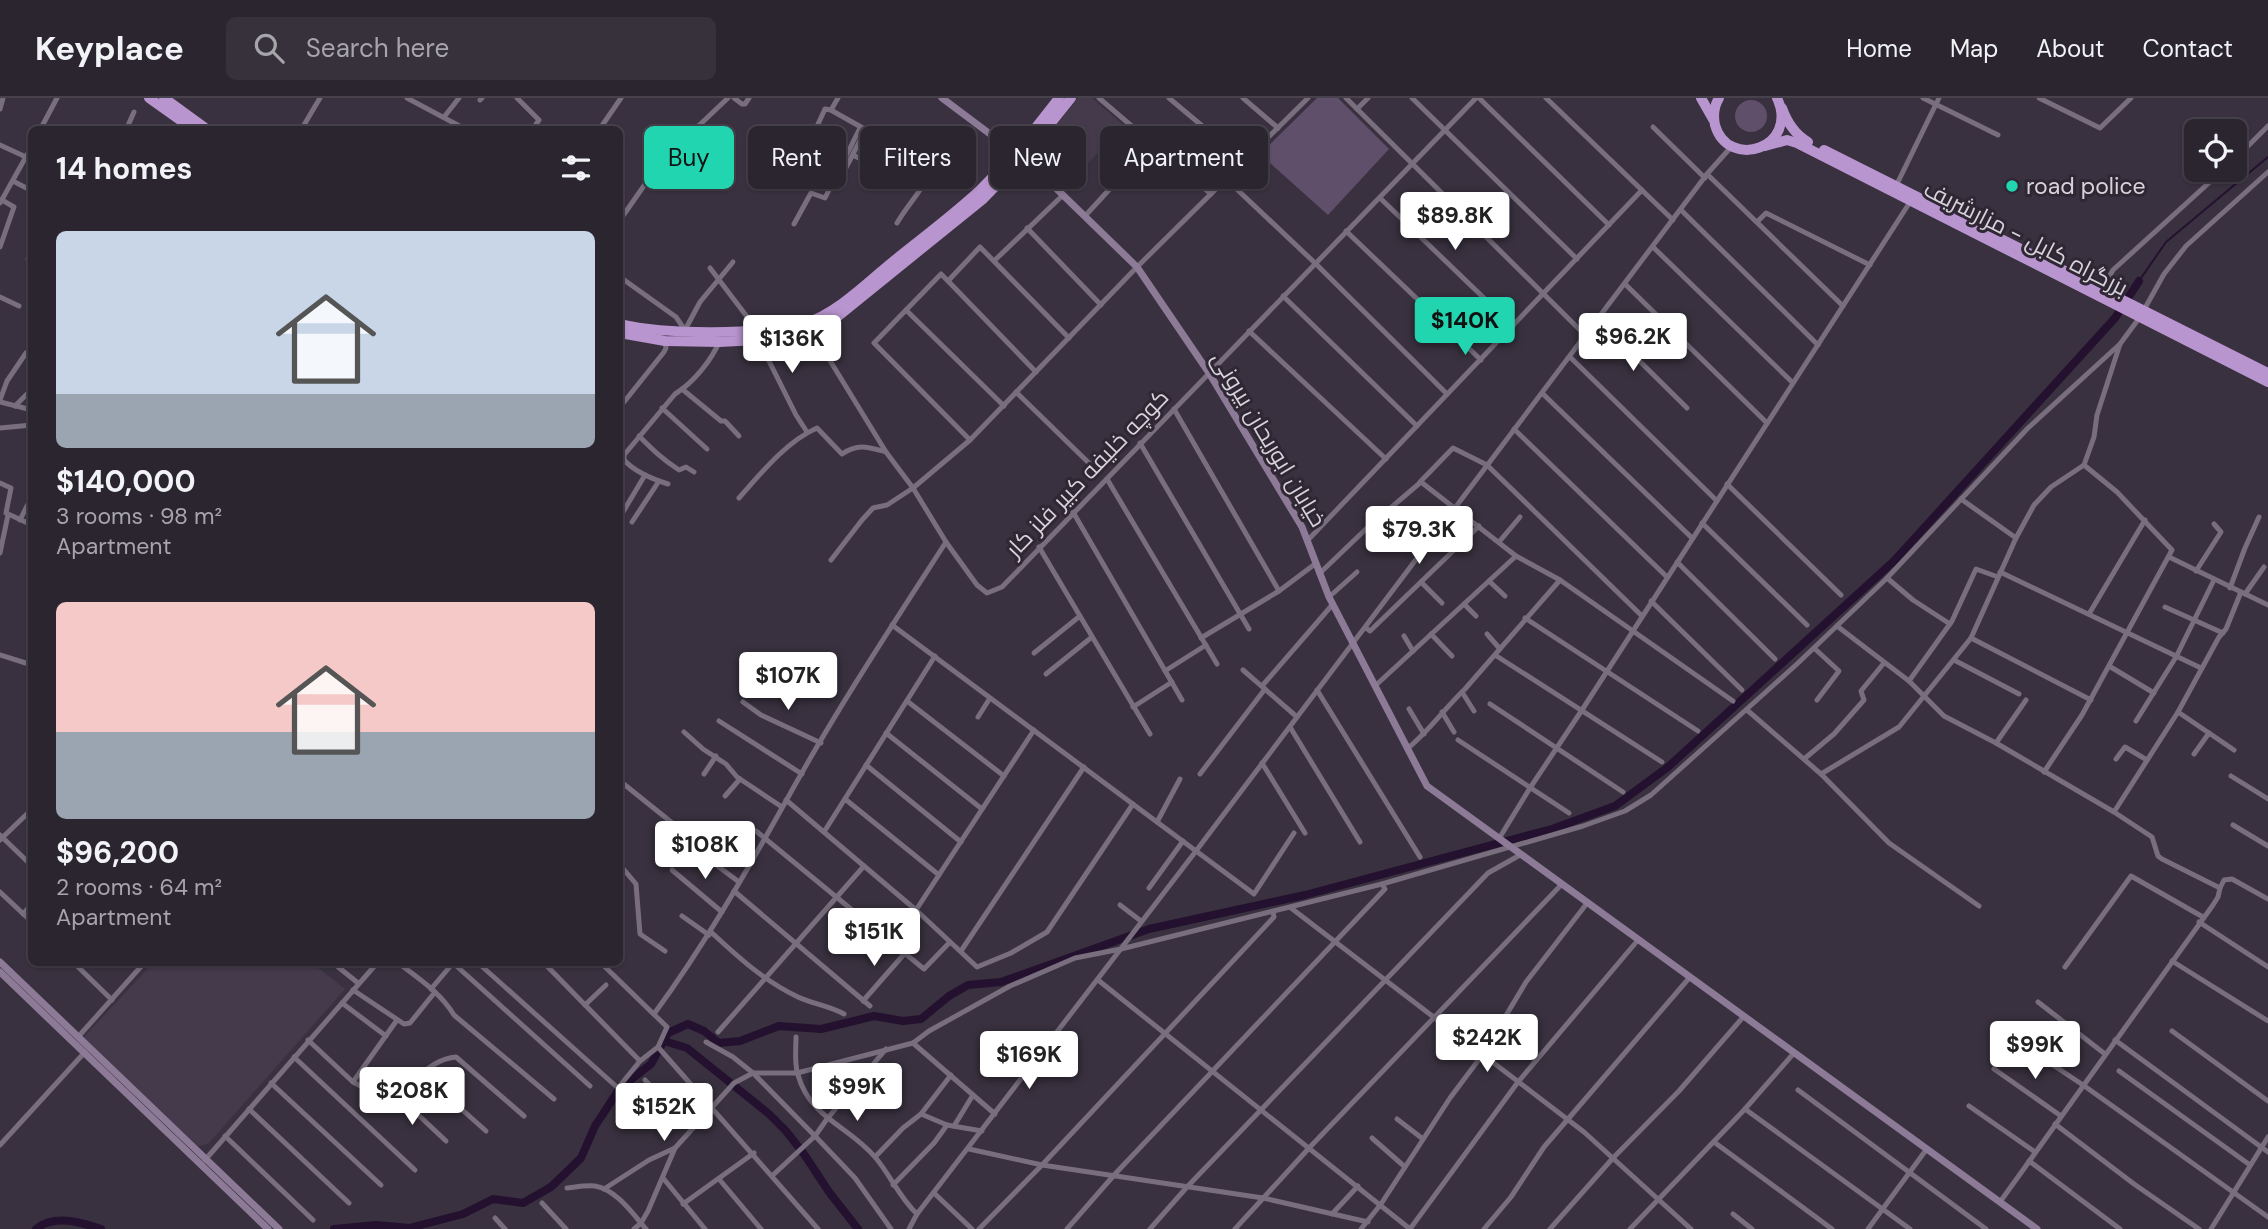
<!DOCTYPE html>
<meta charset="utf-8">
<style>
:root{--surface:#2b252f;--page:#37313b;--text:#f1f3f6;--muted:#a6a5aa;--line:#47424b;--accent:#20d5b0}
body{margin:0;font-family:"DM Sans",Cairo,sans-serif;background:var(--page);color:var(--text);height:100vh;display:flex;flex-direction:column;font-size:26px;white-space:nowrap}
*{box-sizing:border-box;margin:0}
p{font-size:23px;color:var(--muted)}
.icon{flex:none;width:38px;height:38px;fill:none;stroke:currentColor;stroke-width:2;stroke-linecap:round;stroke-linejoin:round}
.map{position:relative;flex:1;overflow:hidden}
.sheet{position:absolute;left:28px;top:28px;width:595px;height:840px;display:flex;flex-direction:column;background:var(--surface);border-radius:10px;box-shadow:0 2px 5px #0004,0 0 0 2px var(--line)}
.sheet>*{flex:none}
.top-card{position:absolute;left:644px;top:28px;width:665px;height:63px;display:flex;gap:14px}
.fabs{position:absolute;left:2184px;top:21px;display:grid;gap:14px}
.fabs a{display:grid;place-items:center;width:63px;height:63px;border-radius:10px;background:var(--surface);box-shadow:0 2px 5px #0004,0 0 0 2px var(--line);font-size:35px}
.price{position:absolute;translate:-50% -60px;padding:0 16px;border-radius:7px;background:#fff;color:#222;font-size:23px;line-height:46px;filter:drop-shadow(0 2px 4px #0008)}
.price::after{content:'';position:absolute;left:50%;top:42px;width:21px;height:16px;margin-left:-10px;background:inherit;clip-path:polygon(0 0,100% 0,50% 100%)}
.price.current{background:var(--accent);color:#111}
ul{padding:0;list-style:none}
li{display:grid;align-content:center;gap:14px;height:371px;padding:0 28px}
li span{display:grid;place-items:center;height:217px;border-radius:10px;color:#555}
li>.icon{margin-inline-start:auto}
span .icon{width:126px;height:126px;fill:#fffc;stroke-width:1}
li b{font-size:30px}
h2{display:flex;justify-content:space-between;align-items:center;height:84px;padding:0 28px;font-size:30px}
.tag{padding:0 24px;border-radius:10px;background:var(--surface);box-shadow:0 2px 5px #0004,0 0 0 2px var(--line);font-size:24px;line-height:63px}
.tag.current{background:var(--accent);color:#111}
header{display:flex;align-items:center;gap:42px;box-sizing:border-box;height:98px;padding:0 35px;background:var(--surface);border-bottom:2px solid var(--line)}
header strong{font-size:33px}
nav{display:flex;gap:38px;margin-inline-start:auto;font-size:24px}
.search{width:490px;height:63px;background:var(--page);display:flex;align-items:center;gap:18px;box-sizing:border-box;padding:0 24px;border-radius:10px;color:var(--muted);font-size:26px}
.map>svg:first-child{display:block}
</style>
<header>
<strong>Keyplace</strong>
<div class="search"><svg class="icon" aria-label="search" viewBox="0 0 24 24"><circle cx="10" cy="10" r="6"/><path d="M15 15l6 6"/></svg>Search here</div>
<nav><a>Home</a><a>Map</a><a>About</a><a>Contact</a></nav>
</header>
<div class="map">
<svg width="2268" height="1131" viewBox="0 0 2268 1131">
<rect width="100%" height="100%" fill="#39313f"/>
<g fill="#45394c">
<path d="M1078 0H1092L1147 47 1119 75 1098 55 1080 73 1046 40Z"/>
<path d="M153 865H312L345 891 208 1046 198 1048 82 941Z"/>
</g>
<g fill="#604f6a">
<path d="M1317 0H1338L1389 51 1328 117 1260 56Z"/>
<circle cx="1751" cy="18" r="16"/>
</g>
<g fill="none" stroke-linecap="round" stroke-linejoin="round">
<path stroke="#24102f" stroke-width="2" d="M2139 183 2166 144 2268 59"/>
<g stroke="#24102f" stroke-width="8">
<path d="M664 943 687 950 769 1016 786 1033 804 1056 829 1094 858 1131"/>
<path d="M36 1131C54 1116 81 1124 101 1131"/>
<path d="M334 1131 376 1127 409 1130 463 1116 493 1101 523 1105 551 1089 581 1060 595 1028 620 990 651 966 668 935 688 926 704 933 719 945 740 943 779 928 821 931 874 918 903 923 921 921 949 898 968 887 1001 884 1149 831 1305 797 1552 731 1615 708 1668 669 1894 463 2115 220 2139 183"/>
</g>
<g stroke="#786e7e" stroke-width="5">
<path d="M407 0 467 32"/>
<path d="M517 0 539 22 532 32"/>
<path d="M734 0 742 6H745L749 0"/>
<path d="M1099 0 1211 96"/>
<path d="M1169 0 1244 63"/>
<path d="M1243 0 1278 30"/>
<path d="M1346 0 1586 238"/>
<path d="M1412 0 1577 161"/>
<path d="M1479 0 1609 127"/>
<path d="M1546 0 1673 122"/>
<path d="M1923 0 1998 37"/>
<path d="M2039 0 2100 30 2131 0"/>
<path d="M480 2 482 0"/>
<path d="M0 11 3 0"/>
<path d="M1357 11 1368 0"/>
<path d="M831 12C865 32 900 49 933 71 924 90 908 106 897 125"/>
<path d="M444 19 459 0"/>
<path d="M1653 29 1705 80"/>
<path d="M40 32 57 0"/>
<path d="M126 32 134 14"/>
<path d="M301 32 320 0"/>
<path d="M599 32 621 0"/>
<path d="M0 47 26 59"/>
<path d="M853 57 891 77"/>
<path d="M809 60 818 43 813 37 825 11 831 12 838 0"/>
<path d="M2235 61 2268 28"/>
<path d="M1707 76 1843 208"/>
<path d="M1226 81 1316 166 1447 296"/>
<path d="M13 83 32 93"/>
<path d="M839 83 865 33"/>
<path d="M1896 88 1939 0"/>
<path d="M1380 100 1513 228"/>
<path d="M0 105 32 48"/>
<path d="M1681 112 1818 247"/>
<path d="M1085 118 1152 45"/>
<path d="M620 122 648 82 672 53 728 0"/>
<path d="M1757 124 1766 115 1870 167"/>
<path d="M794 126 811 95 825 100 860 30"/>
<path d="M1027 130 1101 207"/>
<path d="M1346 133 1481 262"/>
<path d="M0 149 14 109 2 102"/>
<path d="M1653 149 1793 285"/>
<path d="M28 161 32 152"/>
<path d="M994 163 1063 97"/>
<path d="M710 170 748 220 754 232"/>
<path d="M620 179 676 219 685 232"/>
<path d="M948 183 1036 274"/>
<path d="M1625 186 1767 325"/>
<path d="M2102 191 2113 172 2223 72"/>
<path d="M1283 198 1417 328"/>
<path d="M0 199 19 208"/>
<path d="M906 212 1004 308"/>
<path d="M1598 222 1687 310"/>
<path d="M685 232 700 204 733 164"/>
<path d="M1249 233 1386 361"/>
<path d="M758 241 796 317 807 334"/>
<path d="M1570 259 1717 403"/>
<path d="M682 291 721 323H725L739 338"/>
<path d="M1016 294 1094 370"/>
<path d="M1542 295 1692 440"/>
<path d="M0 302 7 283 26 255"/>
<path d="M0 304 32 312"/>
<path d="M15 308 32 291"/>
<path d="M620 309 664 254 666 250 665 243"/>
<path d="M662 310 707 351"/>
<path d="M1174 311 1279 493"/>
<path d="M0 330 32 327"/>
<path d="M1514 331 1667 479"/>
<path d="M639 338C653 352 662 361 679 372L686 369 694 374"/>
<path d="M970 342 874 245 941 176 948 183 980 149 1069 240"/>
<path d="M1140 345 1249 531"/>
<path d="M1107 381 1217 566"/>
<path d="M1420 384 1453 350 1487 367 1642 518"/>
<path d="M0 385 11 390 6 415 32 427"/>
<path d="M668 386C652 381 635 374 624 362V357L675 296C693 285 712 262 720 242"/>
<path d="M1727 386 1841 497"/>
<path d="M32 391 30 395 32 397"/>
<path d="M739 400C761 375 787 343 817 330L842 356C858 345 868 349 886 354"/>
<path d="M1961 401 2016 440"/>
<path d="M1073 414 1182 602"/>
<path d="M620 419 645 377"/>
<path d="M20 422 32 398"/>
<path d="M632 424 659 383"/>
<path d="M1702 425 1807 527"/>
<path d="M1367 430 1385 446"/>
<path d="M1307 443 1642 92"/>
<path d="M946 444 977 487 987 495 1002 489 1476 0"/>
<path d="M1499 444 1520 419"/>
<path d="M1039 449 1150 636"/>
<path d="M0 455 8 417"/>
<path d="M2169 459 2268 507"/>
<path d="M831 462 862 422 873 410 887 407 913 390 970 342 1137 169 1308 0"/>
<path d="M1677 464 1775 561"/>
<path d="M2196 473 2221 434 2214 426"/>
<path d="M2000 474 2201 570"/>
<path d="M1319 476 1367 430 1421 384 1516 458 1560 482 1733 603"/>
<path d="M1887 480 1913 502 1950 526"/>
<path d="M1489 483 1505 498"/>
<path d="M1421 484 1442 505"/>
<path d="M2230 490 2245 450 2259 419"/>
<path d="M2245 496 2264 469"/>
<path d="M1329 499 1357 474"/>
<path d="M1651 503 1742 592"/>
<path d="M1464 506 1476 518"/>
<path d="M2165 509 2223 535"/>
<path d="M2089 516 2145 422"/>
<path d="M1525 520 1698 633"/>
<path d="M892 527 1196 753 1707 76 1732 48"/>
<path d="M1837 528 1909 583 1944 618 1996 645 2114 714 2152 739 2158 758 2162 761 2220 790 2224 782 2232 781 2268 801"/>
<path d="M1366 530 1370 533 1479 428"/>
<path d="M1431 536 1452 558"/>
<path d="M1487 536 1500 551"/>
<path d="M1404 538 1413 553"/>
<path d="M1201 540 1279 493 1315 466"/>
<path d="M1971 540 2091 602"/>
<path d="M1814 550 1839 573 1817 602"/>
<path d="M1034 555 1080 518"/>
<path d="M0 557 32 567"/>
<path d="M1495 557 1662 664"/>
<path d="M1954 562 2019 596"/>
<path d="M2109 568 2154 595"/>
<path d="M1243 572 1297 619"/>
<path d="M1165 573 1206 547"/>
<path d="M1046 576 1092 539"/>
<path d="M1909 583 1952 523 1976 471 1998 479"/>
<path d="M1262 588 1333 506"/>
<path d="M1375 588 1516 458"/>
<path d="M1317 592 1420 759"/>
<path d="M1462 594 1474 613"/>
<path d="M907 603 1004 678"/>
<path d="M743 604 761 617 821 645"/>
<path d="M1490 606 1623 694"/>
<path d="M1133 609 1172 584"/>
<path d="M1409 611 1424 636"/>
<path d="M1747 612 1821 676 1899 629 1971 540 2016 440 2034 407 2051 389 2084 367 2094 339 2097 317 2120 246 2140 219 2164 176 2186 148 2268 74"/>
<path d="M1442 614 1454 634"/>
<path d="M2178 614 2234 652"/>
<path d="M978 619 990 600"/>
<path d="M719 623 802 676"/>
<path d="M2136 623 2176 559 2214 482"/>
<path d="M1290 629 1360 744"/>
<path d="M684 634 703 651 726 666 737 679 782 709"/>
<path d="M886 635 982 711"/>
<path d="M1458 642 1569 715"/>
<path d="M1996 645 2026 602"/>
<path d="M1407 651C1429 633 1445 610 1465 591L1560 482"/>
<path d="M2194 656 2209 635"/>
<path d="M1804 661 1834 636 1864 602 1861 593 1884 565"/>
<path d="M2116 661 2125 649 2147 662"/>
<path d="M1262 665 1305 735"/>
<path d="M866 667 961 744"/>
<path d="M2044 674 2082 617 2172 452 2117 394 2084 367"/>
<path d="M704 676 716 658"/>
<path d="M1200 676 1265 591"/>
<path d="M1821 676 1889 745 1979 808"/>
<path d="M2231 678 2268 701"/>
<path d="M620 683 686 736 726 735 734 738 756 733 924 871 950 844"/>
<path d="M725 698 740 681"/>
<path d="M845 701 939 777"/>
<path d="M786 702 916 812 977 869 1011 855 1047 834 1133 706"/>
<path d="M2114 714 2178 614 2219 539 2226 531 2241 494"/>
<path d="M1157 724 1180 681"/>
<path d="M2233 727 2268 748"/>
<path d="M824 734 935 558"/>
<path d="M0 737 32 768"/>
<path d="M1500 739 1530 690 1582 612 1912 101"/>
<path d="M0 742 32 711"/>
<path d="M703 757 739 784"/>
<path d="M620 767 636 786 640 836 665 853"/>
<path d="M672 772 722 814"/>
<path d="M1149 790 1183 743"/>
<path d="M734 793 870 908"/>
<path d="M0 794 32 824"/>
<path d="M1120 807 1141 823"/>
<path d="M1291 810 1584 1034 1691 1131"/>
<path d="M916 812 1034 632"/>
<path d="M23 816 32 806"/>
<path d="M682 818 709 837"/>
<path d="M2199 824 2268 869"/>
<path d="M711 834C738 859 764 883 798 899 813 906 830 908 844 916"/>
<path d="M961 853 1084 669"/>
<path d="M2172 863 2268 923"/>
<path d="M73 864 112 902"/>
<path d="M332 864 358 885"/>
<path d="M397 864C418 880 441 895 454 917L554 1001"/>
<path d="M452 864 590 988"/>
<path d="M477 864 618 990 640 963 658 949 818 1131"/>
<path d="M543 864 640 963"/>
<path d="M600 864 667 929 658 949"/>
<path d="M2065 869 2131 778 2203 819"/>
<path d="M1098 882 1410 1131"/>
<path d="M431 891 453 865"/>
<path d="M353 892 404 926 410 925 435 894"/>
<path d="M863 903 905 855"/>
<path d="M2038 904 2105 956"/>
<path d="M342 905 386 938"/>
<path d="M585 907 606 887"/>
<path d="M654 916C704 848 745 776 786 703 835 614 891 529 946 444L913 390 886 354 810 230"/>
<path d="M2172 933 2268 1003"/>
<path d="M718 934 864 768"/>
<path d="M78 939 145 864"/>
<path d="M796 939C796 951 794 966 798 977 810 1020 849 1028 875 1059 891 1078 899 1099 917 1116"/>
<path d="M2014 941 2083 987 2268 1119"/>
<path d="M308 942 353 984 382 999C410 995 426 961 456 959L524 1018"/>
<path d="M2115 942 2268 1054"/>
<path d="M706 944 733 959 753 975 815 1038 855 1080 891 1131"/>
<path d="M913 945 995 1016"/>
<path d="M294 959 415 1072"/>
<path d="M1994 971 2061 1018"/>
<path d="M2119 973 2250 1067"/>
<path d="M421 975 486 1033"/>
<path d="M645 982 692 1031"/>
<path d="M353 984 397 922"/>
<path d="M271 985 381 1087"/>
<path d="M1798 992 1986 1131"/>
<path d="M396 996 446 1043"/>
<path d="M1969 1008 2035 1054"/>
<path d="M249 1011 349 1105"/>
<path d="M1745 1011 1910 1131"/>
<path d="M921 1016 947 1027 982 1033"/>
<path d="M1397 1021 1423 1041"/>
<path d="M2055 1026 2134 1086 2199 1131"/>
<path d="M954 1028 973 997"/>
<path d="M225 1038 313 1122"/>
<path d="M1372 1040 1405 1069"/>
<path d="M1714 1044 1832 1131"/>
<path d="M0 1047 85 954"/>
<path d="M969 1051 1042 1067 1263 1100 1368 1124"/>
<path d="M875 1059 903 1030 921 1016 951 977"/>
<path d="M205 1062 378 864"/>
<path d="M2029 1063 2120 1131"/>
<path d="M773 1077 815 1038 827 1021 886 951"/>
<path d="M663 1080 705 1131"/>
<path d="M719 1081 761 1131"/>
<path d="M893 1087 934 1045 947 1027"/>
<path d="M567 1090C576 1089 586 1087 595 1088 617 1092 633 1116 646 1131"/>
<path d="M604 1091 649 1062 675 1050"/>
<path d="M934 1095 972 1131"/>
<path d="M2000 1104 2213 807 2218 799 2220 790"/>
<path d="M542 1105 566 1131"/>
<path d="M683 1106 754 1055"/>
<path d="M1332 1116 1358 1088"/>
<path d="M1733 1116 1752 1131"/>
<path d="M495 1120 505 1131"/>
<path d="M634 1131 641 1125 648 1113 675 1050 734 985 753 975H797L913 945 929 933 1010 888 1075 860 1121 851 1382 786 1583 728 1625 713 1651 697 1797 566 1887 480 2028 330 2120 246"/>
<path d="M909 1131 917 1116 1196 753 1254 796 1294 735"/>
<path d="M979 1131 1042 1067 1274 819 1273 814"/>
<path d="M1067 1131 1115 1076 1385 791 1382 786"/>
<path d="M1150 1131 1187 1089 1488 775 1520 757"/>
<path d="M1235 1131 1310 1049 1562 786"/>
<path d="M1361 1131 1381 1106 1450 1000 1483 956 1526 884 1588 804"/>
<path d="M1410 1131 1518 984 1638 842"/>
<path d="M1484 1131 1511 1099 1544 1049 1690 879"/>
<path d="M1550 1131 1613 1060 1679 993 1744 918"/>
<path d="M1630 1131 1745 1011 1794 955"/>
<path d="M1868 1131 1926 1052"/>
<path d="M2211 1131 2268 1039"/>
</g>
<g stroke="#8c7a96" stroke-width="7">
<path d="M942 0 1034 69 1137 169 1209 275 1302 429 1329 499 1427 688 2037 1131"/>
<path d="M0 864 279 1131"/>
<path d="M0 874 268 1131"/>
</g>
<g stroke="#b995cf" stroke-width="10">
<path d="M149 0 194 32"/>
<path d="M164 0 208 32"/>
<path d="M1701 0 1713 21"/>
<path d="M1719 0C1714 8 1713 17 1715 27 1728 73 1800 50 1777 0"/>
<path d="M1782 10C1787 24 1794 36 1808 44"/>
<path d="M1765 48 1787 42 1797 45 2268 284"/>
<path d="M1824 52 2268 275"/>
<path d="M620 226C666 237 759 237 805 225 832 218 863 189 884 171 915 145 949 121 979 93 1008 64 1034 33 1059 0"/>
<path d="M620 235 665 243 719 244 758 242 798 236 837 219 983 101 1023 60 1071 0"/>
</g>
</g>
<circle fill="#20d5b0" stroke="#2f2734" stroke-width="2.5" cx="2012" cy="88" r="7"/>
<g text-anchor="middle" stroke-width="6" stroke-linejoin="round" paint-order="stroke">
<g font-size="23" fill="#d7d2db" stroke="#2f2734" text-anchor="start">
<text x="2026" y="96">road police</text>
</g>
<g font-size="23" fill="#d7d2db" stroke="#2f2734">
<text transform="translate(2026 140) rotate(27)" y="8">بزرگراه کابل - مزارشریف</text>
<text transform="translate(1269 341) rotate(59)" y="8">خیابان ابوریحان بیرونی</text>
<text transform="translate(1087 375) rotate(-46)" y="8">کوچه خلیفه کبیر فلز کار</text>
</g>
</g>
</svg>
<div class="fabs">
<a><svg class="icon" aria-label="locate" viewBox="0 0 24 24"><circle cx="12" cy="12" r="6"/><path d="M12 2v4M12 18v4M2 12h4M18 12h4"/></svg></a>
</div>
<b class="price" style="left:1455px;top:154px">$89.8K</b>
<b class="price current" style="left:1465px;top:259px">$140K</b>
<b class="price" style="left:1633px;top:275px">$96.2K</b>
<b class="price" style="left:792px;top:277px">$136K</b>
<b class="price" style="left:1419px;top:468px">$79.3K</b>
<b class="price" style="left:788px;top:614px">$107K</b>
<b class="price" style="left:705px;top:783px">$108K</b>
<b class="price" style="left:874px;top:870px">$151K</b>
<b class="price" style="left:1487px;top:976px">$242K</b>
<b class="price" style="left:2035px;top:983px">$99K</b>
<b class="price" style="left:1029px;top:993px">$169K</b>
<b class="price" style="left:857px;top:1025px">$99K</b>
<b class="price" style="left:412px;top:1029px">$208K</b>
<b class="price" style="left:664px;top:1045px">$152K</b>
<div class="top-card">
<a class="tag current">Buy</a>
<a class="tag">Rent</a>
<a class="tag">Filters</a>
<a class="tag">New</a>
<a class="tag">Apartment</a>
</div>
<section class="sheet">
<h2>14 homes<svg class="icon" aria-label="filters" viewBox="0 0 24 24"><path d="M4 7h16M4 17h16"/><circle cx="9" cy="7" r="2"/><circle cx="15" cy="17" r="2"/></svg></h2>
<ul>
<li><span style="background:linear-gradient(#c9d6e8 75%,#9aa5b1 0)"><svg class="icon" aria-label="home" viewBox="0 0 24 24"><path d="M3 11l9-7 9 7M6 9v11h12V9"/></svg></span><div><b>$140,000</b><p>3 rooms · 98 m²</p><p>Apartment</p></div></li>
<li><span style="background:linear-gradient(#f6c9c9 60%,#9aa5b1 0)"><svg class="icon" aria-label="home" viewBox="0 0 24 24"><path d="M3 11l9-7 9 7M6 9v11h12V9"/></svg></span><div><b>$96,200</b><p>2 rooms · 64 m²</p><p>Apartment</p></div></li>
</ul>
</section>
</div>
